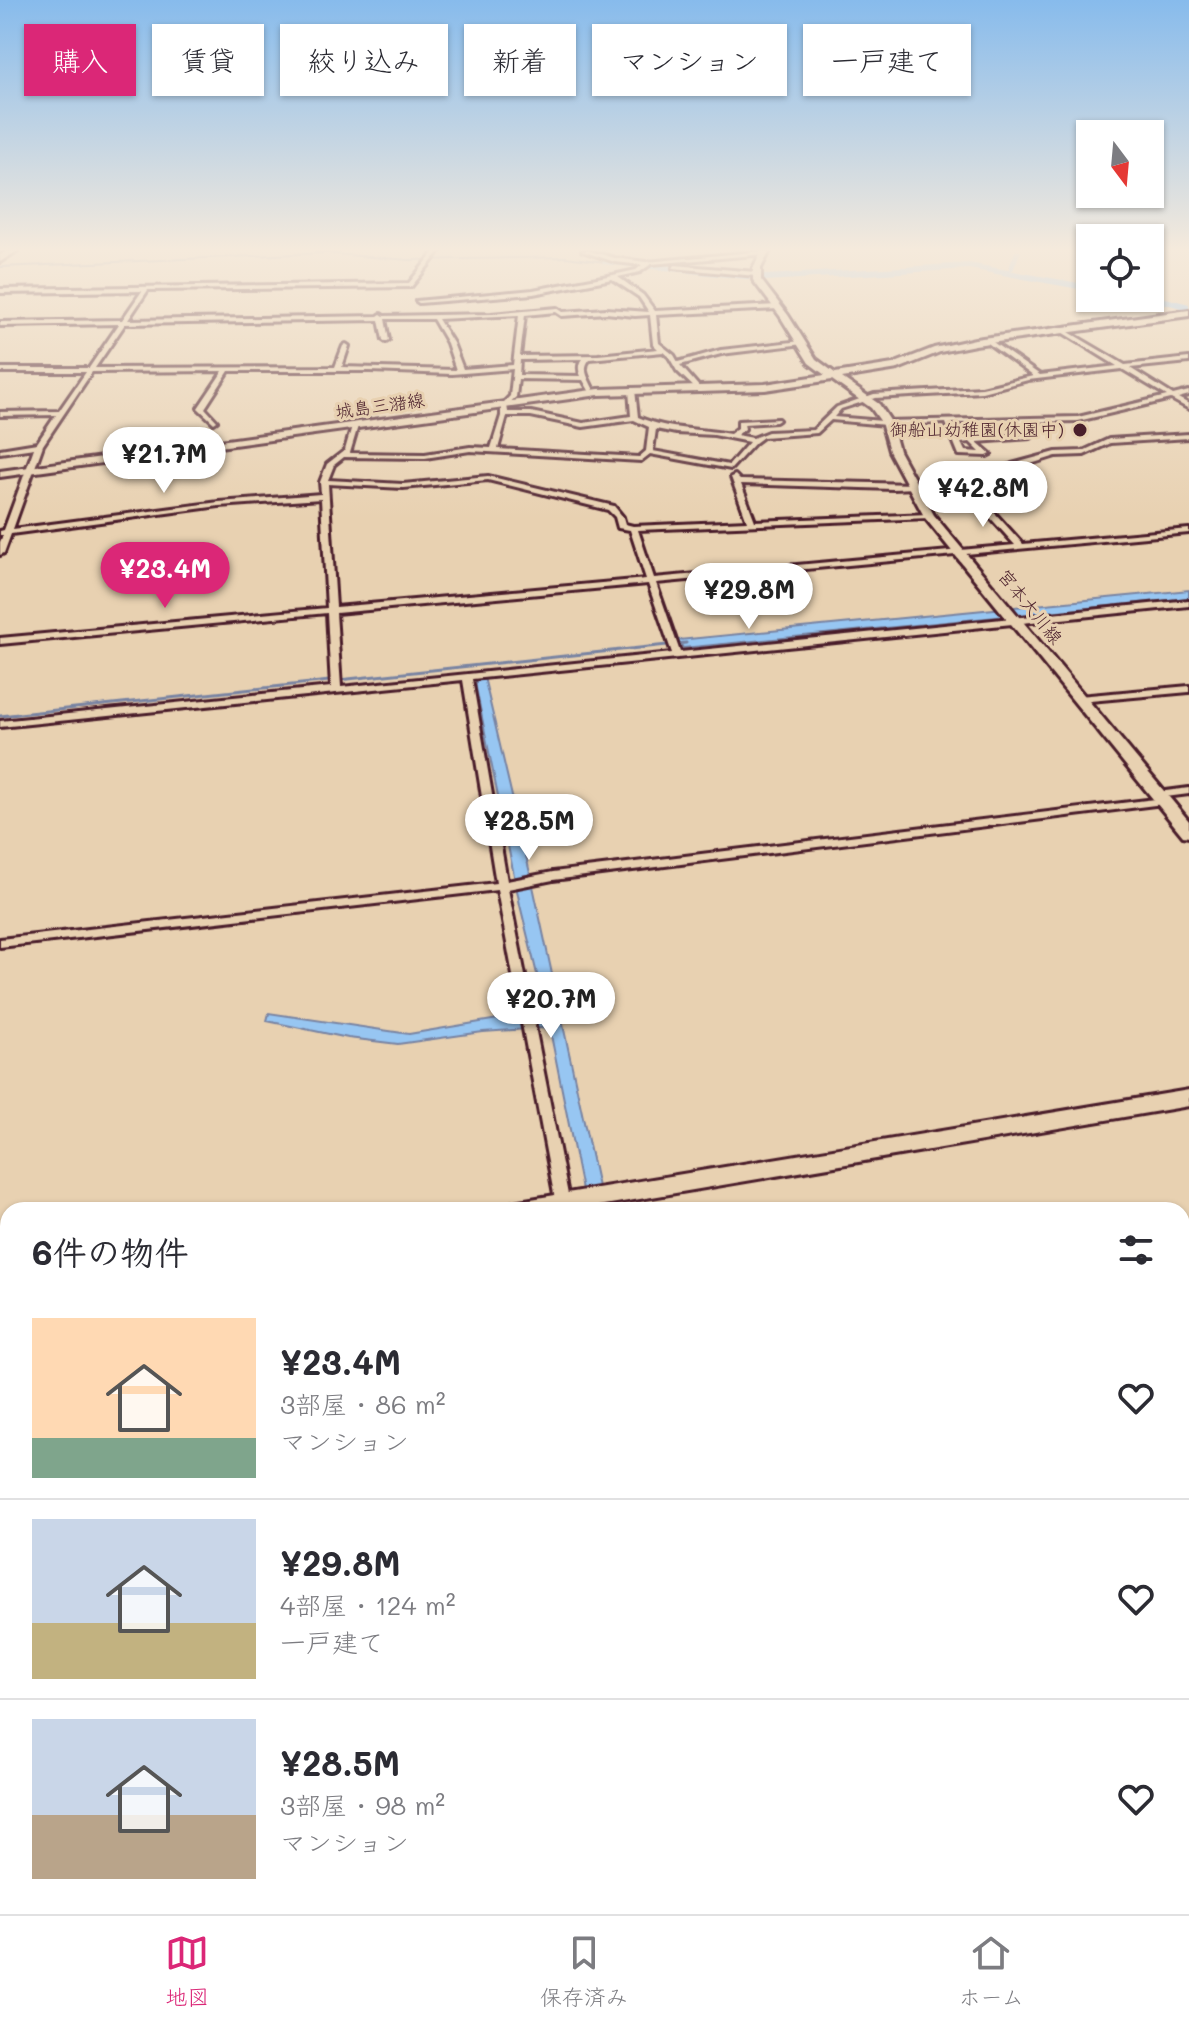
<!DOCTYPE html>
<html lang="ja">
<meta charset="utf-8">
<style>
:root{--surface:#fff;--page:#f2f2f3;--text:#2b2b33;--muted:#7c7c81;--line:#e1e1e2;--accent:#db2777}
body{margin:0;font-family:Mali,"Klee One",sans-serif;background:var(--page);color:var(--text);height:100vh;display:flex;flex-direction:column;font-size:30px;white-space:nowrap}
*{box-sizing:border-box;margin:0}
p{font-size:26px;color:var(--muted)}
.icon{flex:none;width:44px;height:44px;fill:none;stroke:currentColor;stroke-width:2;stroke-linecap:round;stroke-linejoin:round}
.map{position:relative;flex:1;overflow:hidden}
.details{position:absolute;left:0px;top:1202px;width:1190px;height:712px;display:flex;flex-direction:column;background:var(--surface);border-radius:24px 24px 0 0;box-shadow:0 2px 6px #0004}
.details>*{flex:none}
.hud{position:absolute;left:24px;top:24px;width:1142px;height:72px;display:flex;gap:16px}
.needle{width:52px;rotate:164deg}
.controls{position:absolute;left:1076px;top:120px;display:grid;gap:16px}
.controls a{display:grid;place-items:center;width:88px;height:88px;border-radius:0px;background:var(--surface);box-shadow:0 2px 6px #0004;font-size:40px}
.price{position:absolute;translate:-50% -68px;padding:0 18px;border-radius:28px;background:#fff;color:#222;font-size:26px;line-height:52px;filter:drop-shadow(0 2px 4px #0008)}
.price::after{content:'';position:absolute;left:50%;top:48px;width:24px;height:18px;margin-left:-12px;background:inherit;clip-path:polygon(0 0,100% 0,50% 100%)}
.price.current{background:var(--accent);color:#fff}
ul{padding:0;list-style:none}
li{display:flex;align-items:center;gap:24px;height:200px;padding:0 32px}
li+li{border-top:2px solid var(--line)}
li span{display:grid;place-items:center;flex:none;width:224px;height:160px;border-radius:0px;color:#555}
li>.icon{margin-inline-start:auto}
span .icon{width:96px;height:96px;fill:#fffc;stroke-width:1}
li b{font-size:34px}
h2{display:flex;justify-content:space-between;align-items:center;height:96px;padding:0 32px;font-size:34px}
.chip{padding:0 28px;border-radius:0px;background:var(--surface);box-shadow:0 2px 6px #0004;font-size:28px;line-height:72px}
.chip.current{background:var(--accent);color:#fff}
.dock{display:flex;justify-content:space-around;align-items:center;height:112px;border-top:2px solid var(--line);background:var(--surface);font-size:22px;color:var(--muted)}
.dock a{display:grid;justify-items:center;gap:4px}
.dock .current{color:var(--accent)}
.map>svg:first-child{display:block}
</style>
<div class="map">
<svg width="1189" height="1914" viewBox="0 0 1189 1914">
<rect width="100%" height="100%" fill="#e8d1b1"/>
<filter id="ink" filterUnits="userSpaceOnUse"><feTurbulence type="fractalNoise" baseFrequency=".0125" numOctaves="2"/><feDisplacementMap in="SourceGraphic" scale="16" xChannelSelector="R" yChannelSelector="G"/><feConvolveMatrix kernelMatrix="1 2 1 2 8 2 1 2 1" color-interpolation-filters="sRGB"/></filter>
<g filter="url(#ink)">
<g fill="#97c6f2" stroke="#7883a2" stroke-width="2">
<path d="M1189 590V598L683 648 678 640Z"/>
<path d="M484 677 533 886 603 1210H586L550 1030 541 1028 483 1032 398 1044 348 1038 267 1021 269 1013 409 1034 546 1011 520 905 476 688V678Z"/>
</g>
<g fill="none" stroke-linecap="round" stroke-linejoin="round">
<path stroke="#7883a2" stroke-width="2" d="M0 267 322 253 409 260 566 257 605 262"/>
<path stroke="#7883a2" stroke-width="3" d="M0 716 686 643"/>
<path fill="#97c6f2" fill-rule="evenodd" d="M1015 251H1021L1013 270 1008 271Z"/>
<g fill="#97c6f2" fill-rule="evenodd">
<path d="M605 259 765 275 969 263 1090 285V291L969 269 765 281 602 264Z"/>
<path d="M1150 294 1189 304V310L1146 299Z"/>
</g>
<g stroke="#4a1f2b" stroke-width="6">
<g id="street">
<path d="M435 251H440L411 287 148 290 128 320 378 316 381 314 384 316 491 314 557 308 563 312 606 309 649 312 639 297 612 279 533 294 419 303 416 301 533 290 613 275 636 270 642 265 615 262 582 251H589L615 258 646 262 764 251 766 254 651 264 640 272 618 277 643 295 655 311 778 305 781 307 778 309 656 315 659 343 674 355 678 362 721 350 801 341 803 344 721 354 680 365 701 389V391L699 392 677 371 669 357 663 352 590 359C579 371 593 383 595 394H591L583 380 518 379 516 397 507 405 508 412H531L583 423 631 416 629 390 632 388 635 390 638 417C671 431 697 428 730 434L738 428V421L778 419 779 420 776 422 744 424 745 429 737 435 753 438 768 432 813 430 837 407 874 394 982 388 1033 376 985 341 987 338 1040 375 1117 366 1060 331 1062 328 1125 365 1189 358V362L1130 368 1173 395 1189 391V395L1178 398 1189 404V409L1171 399 1078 421 1023 422 1032 437 1031 438 977 442 991 454 987 456 959 455 946 423 886 425 831 420 817 433 763 437 755 443 731 469 650 454 641 461 470 451 425 458 344 457 334 465 328 480 403 484 488 476 614 506 623 517 625 524 633 526 747 521 731 477 735 475 740 480 915 484 919 486 915 488 893 489 741 484 755 521 929 514 933 516 929 518 638 530 654 578 1015 545 967 492V488L1012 464 1056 452 1083 451 1109 439 1189 434V438L1110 443 1084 455 1056 456 1018 468 975 491 1023 544 1189 529V533L656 583 680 652 1189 600V606L472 679 507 881 553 872 1163 798 1168 801 1163 804 553 880 508 889 571 1210H557L497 890 0 947V939L496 883 463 680 0 727V721L331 687 327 613 0 644V638L327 608 321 499 219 506 11 534 4 553 0 555V542L3 535H0V531L4 530 34 448 0 453V449L37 443 56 415 0 416V412L59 411 86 372H0V368H89L119 324 0 326V322L122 320 142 291 0 293V289L409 283ZM556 312 562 316 606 313 635 316 650 315 653 344 658 349 598 355 520 356 525 315ZM519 315 513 365 463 369 453 343 438 319ZM385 319H433L447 343 456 370 342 367 349 346 346 344 343 346 335 367 95 368 125 324 379 320 383 340 386 342 389 340ZM582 359C578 363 578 371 581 376L519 375 520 360ZM513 369 510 396 501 405V416L491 448 470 447 425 454 350 453 358 426 355 424 352 426 345 450 327 464 320 482 321 494 219 502 13 529 43 445 92 372 223 371 198 408 214 423 217 421 205 408 229 371H370L452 374ZM1122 369 1167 396 1078 417 883 421 834 417 841 409 875 398 982 392 1028 380ZM507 416H531L583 427 634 420 649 427 646 451 639 457 498 449ZM1016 422 1024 435 959 439 952 423ZM656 429 676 433 714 435 749 442 729 465 653 451ZM970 442 980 452 965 451 961 443ZM488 480 608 510 615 517 618 528 630 530 646 579 336 607 328 484 403 488ZM648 584 672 653 341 687 336 613Z"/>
<path d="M675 265 756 272 759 274 756 276 673 268Z"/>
<path d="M1189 686V692L1079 702 1074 699 1079 696Z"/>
<path d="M1189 788V794L1158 798 1153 795 1158 792Z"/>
<path d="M8 1311V1334L6 1338 0 1340V1318L3 1313Z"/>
<path d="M1189 1394V1410L1182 1411V1395Z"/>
<path d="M8 1804V1831L0 1835V1808Z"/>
<path d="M8 1880V1902L0 1906V1884Z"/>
<path d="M155 1906H177L176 1914H154Z"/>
<path d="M711 1906H733L735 1914H713Z"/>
</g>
</g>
<g stroke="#4a1f2b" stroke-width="6">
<g id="secondary">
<path d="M762 251H770L761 268V280L788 315 816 359 835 373 893 364 934 348 975 339 1189 310V316L975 345 940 352 898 369 842 378 879 404 891 422 899 451 934 515 1189 821V837L1183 836 925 518 889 451 881 422 871 408 832 380 765 390 599 395 0 477V471L599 389 765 384 825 375 809 363 780 316 753 280V268Z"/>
<path d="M1189 1090V1106L575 1210H508L511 1203 519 1201Z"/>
<path d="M8 1281V1301L0 1302V1282Z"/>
</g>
</g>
<g stroke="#4a1f2b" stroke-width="6">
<path id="primary" d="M7 251H17L0 262V255Z"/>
</g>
<use href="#street" fill="#e8d1b1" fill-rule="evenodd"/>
<use href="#secondary" fill="#e8d1b1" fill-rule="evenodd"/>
<use href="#primary" fill="#e8d1b1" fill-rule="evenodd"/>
</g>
</g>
<linearGradient id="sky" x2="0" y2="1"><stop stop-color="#87bbec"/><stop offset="0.48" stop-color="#f5eadc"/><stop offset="1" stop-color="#f5eadc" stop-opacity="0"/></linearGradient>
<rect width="1189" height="519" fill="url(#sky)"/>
<circle fill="#4a1f2b" stroke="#e8d1b1" stroke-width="3" cx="1080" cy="430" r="8"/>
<g text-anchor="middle" stroke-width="6" stroke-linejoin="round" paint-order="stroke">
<g font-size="18" fill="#4a1f2b" stroke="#e8d1b1">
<text transform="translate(380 406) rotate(-8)" y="6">城島三潴線</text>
<text transform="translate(1030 607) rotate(51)" y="6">宮本大川線</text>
</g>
<g font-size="18" fill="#4a1f2b" stroke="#e8d1b1" text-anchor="end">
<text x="1064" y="436">御船山幼稚園(休園中)</text>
</g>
</g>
</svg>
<div class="controls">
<a><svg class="needle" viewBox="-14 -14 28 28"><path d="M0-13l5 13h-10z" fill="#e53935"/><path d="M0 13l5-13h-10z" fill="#7c7c81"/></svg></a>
<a><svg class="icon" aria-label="locate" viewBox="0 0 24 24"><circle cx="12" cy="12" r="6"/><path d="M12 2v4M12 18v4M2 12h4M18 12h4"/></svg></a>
</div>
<b class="price" style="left:164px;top:495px">¥21.7M</b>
<b class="price" style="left:983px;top:529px">¥42.8M</b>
<b class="price current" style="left:165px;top:610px">¥23.4M</b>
<b class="price" style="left:749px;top:631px">¥29.8M</b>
<b class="price" style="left:529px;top:862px">¥28.5M</b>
<b class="price" style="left:551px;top:1040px">¥20.7M</b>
<div class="hud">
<a class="chip current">購入</a>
<a class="chip">賃貸</a>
<a class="chip">絞り込み</a>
<a class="chip">新着</a>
<a class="chip">マンション</a>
<a class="chip">一戸建て</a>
</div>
<section class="details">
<h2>6件の物件<svg class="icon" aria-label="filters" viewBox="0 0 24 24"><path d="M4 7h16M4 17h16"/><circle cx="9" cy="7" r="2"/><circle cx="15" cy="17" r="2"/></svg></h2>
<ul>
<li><span style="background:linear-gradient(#ffd9b3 75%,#7fa58c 0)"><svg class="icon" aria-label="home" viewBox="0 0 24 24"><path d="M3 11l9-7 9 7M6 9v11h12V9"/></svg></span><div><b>¥23.4M</b><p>3部屋 · 86 m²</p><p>マンション</p></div><svg class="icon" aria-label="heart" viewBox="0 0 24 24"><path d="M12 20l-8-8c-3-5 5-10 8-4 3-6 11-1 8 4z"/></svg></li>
<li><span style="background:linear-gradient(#c9d6e8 65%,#c2b280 0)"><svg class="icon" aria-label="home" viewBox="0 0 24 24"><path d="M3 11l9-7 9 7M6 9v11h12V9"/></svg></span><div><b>¥29.8M</b><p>4部屋 · 124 m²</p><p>一戸建て</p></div><svg class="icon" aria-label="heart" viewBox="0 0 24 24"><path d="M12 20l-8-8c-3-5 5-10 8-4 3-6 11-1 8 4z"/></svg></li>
<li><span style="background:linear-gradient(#c9d6e8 60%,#b9a48a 0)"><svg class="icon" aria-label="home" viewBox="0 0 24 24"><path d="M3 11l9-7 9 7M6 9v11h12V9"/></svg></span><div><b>¥28.5M</b><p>3部屋 · 98 m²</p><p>マンション</p></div><svg class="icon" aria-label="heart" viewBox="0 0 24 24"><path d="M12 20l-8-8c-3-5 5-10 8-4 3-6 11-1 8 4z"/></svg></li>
</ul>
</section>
</div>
<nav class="dock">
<a class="current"><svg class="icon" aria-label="map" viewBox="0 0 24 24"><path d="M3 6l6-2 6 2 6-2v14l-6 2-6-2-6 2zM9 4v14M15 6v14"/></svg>地図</a>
<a><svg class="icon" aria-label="saved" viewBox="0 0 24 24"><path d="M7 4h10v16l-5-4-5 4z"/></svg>保存済み</a>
<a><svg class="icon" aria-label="home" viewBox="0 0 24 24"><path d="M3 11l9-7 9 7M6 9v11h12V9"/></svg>ホーム</a>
</nav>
